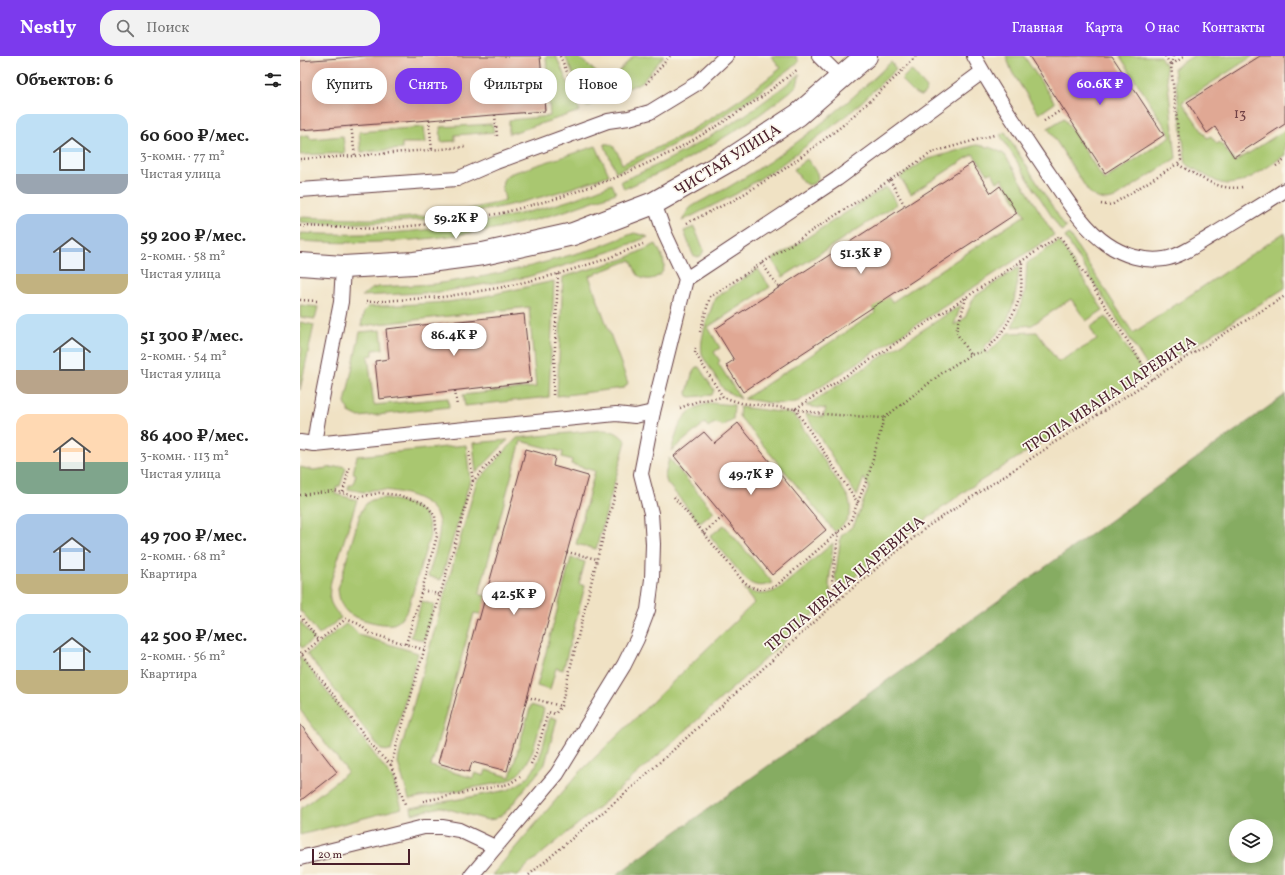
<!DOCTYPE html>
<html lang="ru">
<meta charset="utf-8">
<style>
:root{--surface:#fff;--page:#f2f2f2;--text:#222;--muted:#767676;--accent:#7c3aed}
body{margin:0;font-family:Vollkorn,serif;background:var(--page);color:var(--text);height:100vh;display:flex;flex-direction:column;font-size:15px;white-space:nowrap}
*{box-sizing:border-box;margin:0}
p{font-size:13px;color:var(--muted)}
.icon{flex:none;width:22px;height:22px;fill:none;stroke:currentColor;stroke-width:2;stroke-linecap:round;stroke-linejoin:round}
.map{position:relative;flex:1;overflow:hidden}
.panel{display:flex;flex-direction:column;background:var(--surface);width:300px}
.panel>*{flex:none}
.banner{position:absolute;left:12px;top:12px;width:380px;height:36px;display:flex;gap:8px}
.tools{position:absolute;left:929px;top:763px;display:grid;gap:8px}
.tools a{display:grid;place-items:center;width:44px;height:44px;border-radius:50%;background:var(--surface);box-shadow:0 2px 10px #0003;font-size:20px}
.scale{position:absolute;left:12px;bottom:10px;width:98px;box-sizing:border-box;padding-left:4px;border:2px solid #4a1f2b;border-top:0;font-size:11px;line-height:14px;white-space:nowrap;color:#4a1f2b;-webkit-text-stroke:3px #fbf7ec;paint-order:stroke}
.price{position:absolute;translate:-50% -34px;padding:0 9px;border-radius:14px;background:#fff;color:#222;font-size:13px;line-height:26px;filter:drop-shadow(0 1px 2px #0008)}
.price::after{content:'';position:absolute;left:50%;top:24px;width:12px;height:9px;margin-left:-6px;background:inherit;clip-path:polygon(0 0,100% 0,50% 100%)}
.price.active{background:var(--accent);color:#fff}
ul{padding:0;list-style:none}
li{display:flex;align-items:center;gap:12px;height:100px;padding:0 16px}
li span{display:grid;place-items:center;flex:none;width:112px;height:80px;border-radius:12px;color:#555}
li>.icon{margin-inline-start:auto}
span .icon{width:48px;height:48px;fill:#fffc;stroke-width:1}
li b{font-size:17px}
h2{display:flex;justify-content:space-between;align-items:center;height:48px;padding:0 16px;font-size:17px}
.pill{padding:0 14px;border-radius:16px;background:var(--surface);box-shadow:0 2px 10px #0003;font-size:14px;line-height:36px}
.pill.active{background:var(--accent);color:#fff}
header{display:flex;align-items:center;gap:24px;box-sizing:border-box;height:56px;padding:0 20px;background:var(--accent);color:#fff}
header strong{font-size:19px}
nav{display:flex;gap:22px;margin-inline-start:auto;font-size:14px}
.search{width:280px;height:36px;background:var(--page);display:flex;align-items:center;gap:10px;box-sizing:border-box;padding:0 14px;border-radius:16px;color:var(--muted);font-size:15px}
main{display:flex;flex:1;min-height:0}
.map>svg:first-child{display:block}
</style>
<header>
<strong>Nestly</strong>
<div class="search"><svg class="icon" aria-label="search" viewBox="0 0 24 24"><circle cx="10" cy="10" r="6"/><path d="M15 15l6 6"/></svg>Поиск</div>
<nav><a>Главная</a><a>Карта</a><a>О нас</a><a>Контакты</a></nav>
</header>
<main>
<section class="panel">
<h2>Объектов: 6<svg class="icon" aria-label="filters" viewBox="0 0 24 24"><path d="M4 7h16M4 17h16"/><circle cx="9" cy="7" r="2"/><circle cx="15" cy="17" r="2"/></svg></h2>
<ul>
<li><span style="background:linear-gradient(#bfe0f5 75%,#9aa5b1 0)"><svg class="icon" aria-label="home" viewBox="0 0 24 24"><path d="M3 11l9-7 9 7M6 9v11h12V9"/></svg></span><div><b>60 600 ₽/мес.</b><p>3-комн. · 77 m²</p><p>Чистая улица</p></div></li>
<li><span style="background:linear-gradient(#a9c7e8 75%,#c2b280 0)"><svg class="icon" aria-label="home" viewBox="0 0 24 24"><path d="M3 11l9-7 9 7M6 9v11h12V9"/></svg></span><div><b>59 200 ₽/мес.</b><p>2-комн. · 58 m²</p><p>Чистая улица</p></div></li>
<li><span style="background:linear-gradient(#bfe0f5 70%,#b9a48a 0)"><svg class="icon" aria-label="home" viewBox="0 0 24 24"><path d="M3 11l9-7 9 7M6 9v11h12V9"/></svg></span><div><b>51 300 ₽/мес.</b><p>2-комн. · 54 m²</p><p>Чистая улица</p></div></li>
<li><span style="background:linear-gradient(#ffd9b3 60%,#7fa58c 0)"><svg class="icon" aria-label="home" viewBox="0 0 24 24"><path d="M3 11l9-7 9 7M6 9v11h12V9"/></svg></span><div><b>86 400 ₽/мес.</b><p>3-комн. · 113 m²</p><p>Чистая улица</p></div></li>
<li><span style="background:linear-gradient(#a9c7e8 75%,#c2b280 0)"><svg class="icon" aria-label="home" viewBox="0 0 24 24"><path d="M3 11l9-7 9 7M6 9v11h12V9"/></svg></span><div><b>49 700 ₽/мес.</b><p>2-комн. · 68 m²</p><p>Квартира</p></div></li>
<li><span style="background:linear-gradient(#bfe0f5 70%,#c2b280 0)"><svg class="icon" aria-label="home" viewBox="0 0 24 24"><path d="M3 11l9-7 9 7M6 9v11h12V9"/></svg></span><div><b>42 500 ₽/мес.</b><p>2-комн. · 56 m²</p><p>Квартира</p></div></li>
</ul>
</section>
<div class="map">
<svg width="985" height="819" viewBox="0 0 985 819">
<rect width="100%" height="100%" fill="#fbf7ec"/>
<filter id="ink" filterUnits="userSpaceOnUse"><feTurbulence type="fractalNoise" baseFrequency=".025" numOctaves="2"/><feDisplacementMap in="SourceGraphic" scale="8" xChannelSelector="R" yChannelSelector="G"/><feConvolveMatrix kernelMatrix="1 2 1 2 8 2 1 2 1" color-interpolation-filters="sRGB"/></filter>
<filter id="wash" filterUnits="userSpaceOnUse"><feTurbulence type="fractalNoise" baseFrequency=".012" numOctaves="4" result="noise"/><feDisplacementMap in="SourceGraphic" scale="16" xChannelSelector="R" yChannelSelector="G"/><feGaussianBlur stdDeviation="0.9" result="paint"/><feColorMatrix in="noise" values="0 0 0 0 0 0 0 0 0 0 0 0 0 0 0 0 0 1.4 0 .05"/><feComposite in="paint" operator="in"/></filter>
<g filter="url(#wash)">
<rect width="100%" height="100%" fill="#f0e2c4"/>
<g fill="#a9c76f" stroke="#7a734d">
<path d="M246 0H256L280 55 209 78V64L250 60Z"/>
<path d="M265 0H277L309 27 333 0H364L342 26 287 51Z"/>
<path d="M471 0H496L499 6C485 17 470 28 455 39 412 69 365 95 316 116L304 88C316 86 318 99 322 108 358 92 394 74 427 52 446 40 463 26 481 12Z"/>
<path d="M706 0H724L755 47 739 58 712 16Z"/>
<path d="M820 0H860L866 10 876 102 815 142C804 146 796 143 788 135L748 72 764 62 804 124 871 80Z"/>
<path d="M893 0H953L882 46 907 82 911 80 917 88 920 86 935 106 985 74V99C968 110 939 135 918 126 907 121 897 114 886 108L874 12Z"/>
<path d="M591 6 596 13 550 57 478 111 436 138 382 165C384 162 386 157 388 154 391 149 420 136 427 132 488 97 540 55 591 6Z"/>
<path d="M611 14 627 32C626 36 625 39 620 40L614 37 601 24Z"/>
<path d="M500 18 497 29 491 35 459 59 428 79 379 108 324 133 321 125C364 108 406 84 445 59 464 46 482 32 500 18Z"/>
<path d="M192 68 194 76 155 79V85L141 86 140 71Z"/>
<path d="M124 71 126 87H102V93L61 96 59 76Z"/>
<path d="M705 76 766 172 761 175 700 79Z"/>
<path d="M9 79 10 83 43 80 45 97 0 99V80Z"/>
<path d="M676 89C687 90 697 93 705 99L754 179 499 345C482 351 461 345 444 343L575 257 568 244 583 235 592 246 725 159 702 123 697 126 692 116 688 118 673 98 611 138 600 121 626 104Z"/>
<path d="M296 90 309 119C228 149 147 166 61 167 41 168 20 168 0 166V161C23 162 45 163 68 163 114 163 161 156 205 145 204 135 198 125 209 118Z"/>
<path d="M507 103 517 117 518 123 515 127 509 129 503 126 494 113Z"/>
<path d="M312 128 316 137C299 143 282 149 265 155 183 181 85 191 0 185V177C87 182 174 172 258 148 276 143 294 135 312 128Z"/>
<path d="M586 131 597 148 483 221 472 204Z"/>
<path d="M394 171 404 194 401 200 398 201 393 199 384 175Z"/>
<path d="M985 176V232L902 285 851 316 765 181 769 178 833 277Z"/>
<path d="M334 177 343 179 348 181 309 196 227 221 140 236 62 240 71 233 78 231 135 228 186 220 231 210 296 192Z"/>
<path d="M759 185 803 254 786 265 771 243 732 269 712 271 725 237 727 207Z"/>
<path d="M356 188C359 194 364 202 364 209 365 220 349 227 340 221 335 217 334 210 331 204L289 220 328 327 324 332 257 340 263 221 324 203Z"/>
<path d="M719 211C717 234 714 258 699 276 694 281 689 286 684 291L687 298 708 277 737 276 758 306 797 284 790 271 806 261 846 320 665 435 585 494 540 534 535 522 541 480 554 469 569 431 564 422 557 440 505 358 523 361 526 353 506 350 661 249 654 269 665 262 674 241Z"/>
<path d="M458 213 470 231 408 271 420 292 414 296 420 305 418 307 441 343 435 340 424 334 403 301C397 285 410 258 415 242Z"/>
<path d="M254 225 249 341 165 350 163 339 236 331 229 251 61 270 64 255 68 251 148 246 181 241Z"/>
<path d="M0 249 18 251 15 263 0 261Z"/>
<path d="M0 266 14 269 0 334V304L2 292 0 291Z"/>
<path d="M81 274 83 293 73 294V299L68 300 74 349 148 342 149 351 59 361 49 356 45 347 60 276Z"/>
<path d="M396 311H399L414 334 412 339 391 341 388 340 387 337 392 318Z"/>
<path d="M411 347 434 349 433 363 422 370C416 366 414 367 408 371L405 367 371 395C379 369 381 353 411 347Z"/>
<path d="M440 351 487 357 495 360 499 366 548 441C554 459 548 464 535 476L439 360Z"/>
<path d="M300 374C313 374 317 376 326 385L296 493 276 488 295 415 271 408 272 404 262 401 263 396 221 385 179 538 195 543 191 560 174 557 131 710 173 722 175 717 184 720 186 714 210 721 231 649 244 653C238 674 233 712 211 723 208 725 203 726 199 727L109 743 98 707 99 700 176 427 217 382Z"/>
<path d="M208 384 176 417 173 387Z"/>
<path d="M166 389 170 424 141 524 128 520C132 506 142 480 139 466 135 443 104 436 84 434 81 434 76 433 72 434 69 435 67 436 63 436 58 435 53 434 48 433L49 429H53L56 418 53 417 57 400Z"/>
<path d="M369 402 414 456 400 467 367 427 365 420Z"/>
<path d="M42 410 46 412 40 430H37L35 438 57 444 31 525C28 545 29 546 41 562L19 579 2 556H0V411L13 414Z"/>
<path d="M87 442C110 448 130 451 130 479L108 553C104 560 100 566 93 568 82 570 55 563 47 556 40 549 39 541 38 533L60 458C67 443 71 443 87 442Z"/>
<path d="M424 469 473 527C462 531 455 531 446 524L410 480Z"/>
<path d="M533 487 529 529 533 541 373 686 300 750 229 808 218 819H192L278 718 454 547 443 533C459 539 464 540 479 533Z"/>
<path d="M271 502 285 506 279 528 285 530 263 614 256 612 250 634 237 630Z"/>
<path d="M122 545 134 549 124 585 111 581Z"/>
<path d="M0 565 14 583 2 592 0 589Z"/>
<path d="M46 568 52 571 59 579 118 597 91 695 81 694 7 598Z"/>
<path d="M0 600 93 723 102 752 0 779V753L48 716 0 654Z"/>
<path d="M250 661 257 663 245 708 206 756 195 763 188 764 180 762 141 751 112 758 111 752 208 734C215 730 223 726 229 720 242 705 245 680 250 661Z"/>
</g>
<path fill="#86ac62" stroke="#686646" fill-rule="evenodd" d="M985 338V819H316L985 339ZM936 770H966V800H936Z"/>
<g id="blocks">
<g fill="#e0a894">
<path d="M66 0H240L245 55 0 74V5Z"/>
<path d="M729 0H812L864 79 805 117Z"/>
<path d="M960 0H985V68L934 101 915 71 907 77 887 46Z"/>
<path d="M672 107 691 137 700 130 717 157 443 336 426 309 434 304 415 273Z"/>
<path d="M224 258 231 326 79 343 75 305 89 303 86 273Z"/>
<path d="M438 367 526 474 472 519 374 400 404 376 414 387Z"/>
<path d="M226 393 255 401 253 410 288 420 207 715 172 706 169 716 138 707 177 563 179 564Z"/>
<path d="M0 668 37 716 0 745Z"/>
</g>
</g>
</g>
<g filter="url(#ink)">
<use href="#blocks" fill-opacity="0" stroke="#633c42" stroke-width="1"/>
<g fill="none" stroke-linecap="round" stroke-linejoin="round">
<g stroke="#633c42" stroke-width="16">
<g id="service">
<path d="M519 0 541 22"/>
<path d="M674 0C696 41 723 79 749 118 765 141 783 172 807 188 823 199 844 206 864 203 880 201 899 187 913 179 937 164 961 150 985 134"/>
<path d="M0 134 157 123 196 106 308 65 329 62 350 56 396 28 426 0"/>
<path d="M386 223 537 123 682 16"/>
<path d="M0 386 14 388 316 358 335 360 353 356"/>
<path d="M14 388 18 363 41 246 43 211"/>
<path d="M0 802 124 771H142L159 774 195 791"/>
<path d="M172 819 257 718 324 609 337 583 348 554 352 523 353 488 351 457 341 418 353 356 386 223 365 178 354 147"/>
</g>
</g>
<g stroke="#633c42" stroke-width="24">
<path id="minor" d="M0 208 43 211 114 207 183 198 273 178 354 147 428 105 498 59 566 0"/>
</g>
<g stroke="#633c42" stroke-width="2.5" stroke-dasharray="1 3" stroke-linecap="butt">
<path d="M260 0 282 50"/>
<path d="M865 0 871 9 885 0"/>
<path d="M873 0 871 9 881 104 877 108C896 118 918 136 942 131"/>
<path d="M346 28 370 0"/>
<path d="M195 59 197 80"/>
<path d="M129 64 132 94"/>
<path d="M744 65 763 53"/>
<path d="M51 70 55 100"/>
<path d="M0 103 55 100 165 91"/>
<path d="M976 110 985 104"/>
<path d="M590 124 605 150"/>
<path d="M801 148 808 149 813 148 877 108"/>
<path d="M387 167 434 144 483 114 542 70 595 22 616 0"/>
<path d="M0 170 80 173 140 167 202 157 258 142 315 122 372 96 417 70 460 42 498 13"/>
<path d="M462 207 479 232"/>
<path d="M666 242 656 276 670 299"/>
<path d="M0 244 17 245"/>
<path d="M66 246 143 241 204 231 258 218 306 203 343 188"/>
<path d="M400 276 410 241 633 96 694 79"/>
<path d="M396 292 395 297 423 341 441 347 495 353 760 180 852 323"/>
<path d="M155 335 157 350"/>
<path d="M253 339 258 218"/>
<path d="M380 352 398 345 423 341"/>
<path d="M495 353 558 447"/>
<path d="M495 353 522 358 584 362"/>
<path d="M169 396 173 425"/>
<path d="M43 436 50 409"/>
<path d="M0 439 34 435 60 441 79 437 98 439 121 446 128 451 135 460 137 480 122 534 141 539"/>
<path d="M374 441 443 525C455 535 462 535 477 529L550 466 569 418 584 362 646 314 670 299 684 295 697 283 706 270 715 254 721 238 722 205"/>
<path d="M403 477 424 460"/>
<path d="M267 496 297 503"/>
<path d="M539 543 532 525 539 476"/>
<path d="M0 560 19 584"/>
<path d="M106 588 122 534"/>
<path d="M0 596 79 698 91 709 173 425 201 395"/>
<path d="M2 598 46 563 59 568 69 577 125 594"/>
<path d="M227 641 261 650"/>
<path d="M231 708 237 695 248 656 255 658 261 650 297 503 318 428"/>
<path d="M91 709 105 748"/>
<path d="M123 745 209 728 220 721"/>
<path d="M229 819 329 734 542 541 628 470 852 323 985 240"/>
</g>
<use href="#service" stroke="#fff" stroke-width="14"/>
<use href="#minor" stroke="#fff" stroke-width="22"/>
</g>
</g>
<g text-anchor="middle" stroke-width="3.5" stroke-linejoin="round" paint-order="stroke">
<g font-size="14" fill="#704145">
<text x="940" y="62">13</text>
</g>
<g font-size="16" fill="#4a1f2b" stroke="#fbf7ec">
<text transform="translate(427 103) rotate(-32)" y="6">ЧИСТАЯ УЛИЦА</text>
<text transform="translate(809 338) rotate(-33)" y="6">ТРОПА ИВАНА ЦАРЕВИЧА</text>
<text transform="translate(544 527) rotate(-40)" y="6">ТРОПА ИВАНА ЦАРЕВИЧА</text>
</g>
</g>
</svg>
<div class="tools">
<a><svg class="icon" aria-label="layers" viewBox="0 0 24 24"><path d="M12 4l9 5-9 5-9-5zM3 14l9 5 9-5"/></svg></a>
</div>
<div class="scale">20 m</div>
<b class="price active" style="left:800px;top:50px">60.6K ₽</b>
<b class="price" style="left:156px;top:184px">59.2K ₽</b>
<b class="price" style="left:561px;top:219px">51.3K ₽</b>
<b class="price" style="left:154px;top:301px">86.4K ₽</b>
<b class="price" style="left:451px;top:440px">49.7K ₽</b>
<b class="price" style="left:214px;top:560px">42.5K ₽</b>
<div class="banner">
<a class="pill">Купить</a>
<a class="pill active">Снять</a>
<a class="pill">Фильтры</a>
<a class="pill">Новое</a>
</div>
</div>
</main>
